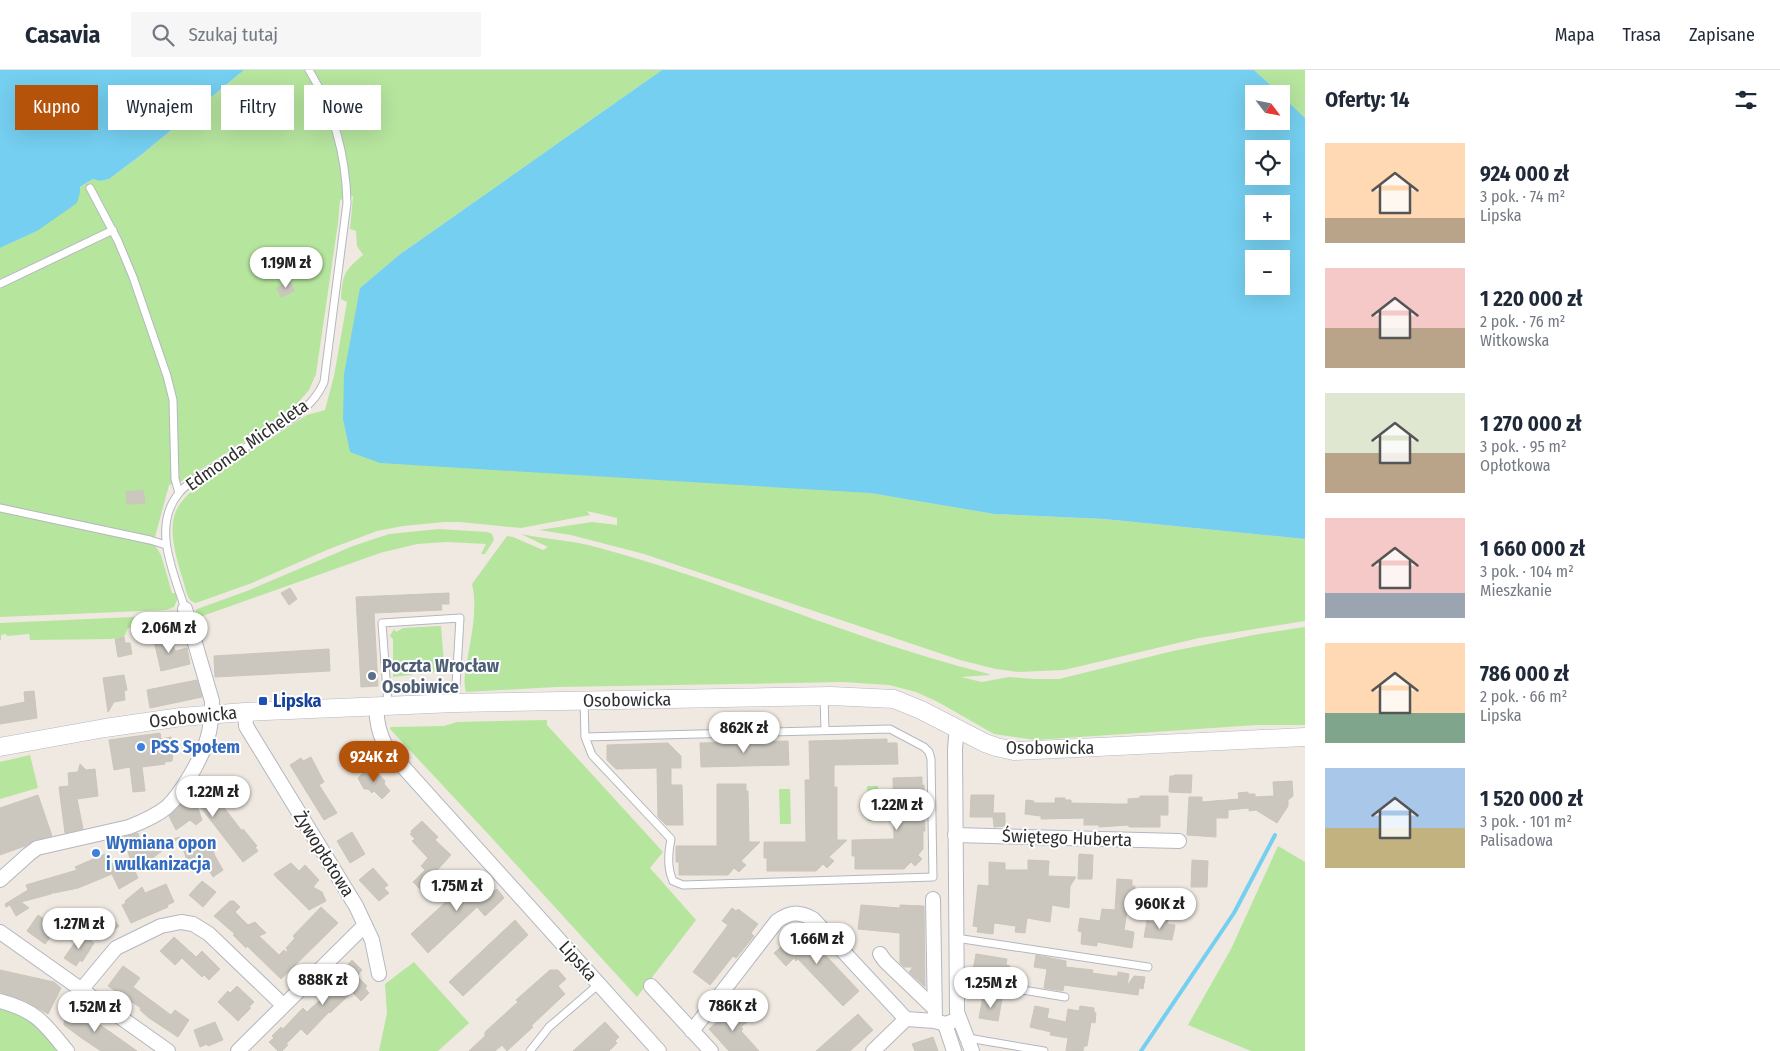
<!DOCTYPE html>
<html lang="pl">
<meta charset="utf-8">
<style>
:root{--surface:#fff;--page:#f6f6f7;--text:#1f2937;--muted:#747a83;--line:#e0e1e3;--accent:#b45309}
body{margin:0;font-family:"Fira Sans Condensed",sans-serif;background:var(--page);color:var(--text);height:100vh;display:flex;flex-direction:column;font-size:19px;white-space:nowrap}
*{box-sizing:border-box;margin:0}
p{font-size:16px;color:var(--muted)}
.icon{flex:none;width:28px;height:28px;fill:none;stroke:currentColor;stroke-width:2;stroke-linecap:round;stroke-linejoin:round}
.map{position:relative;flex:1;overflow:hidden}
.details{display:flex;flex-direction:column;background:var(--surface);width:475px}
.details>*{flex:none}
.guide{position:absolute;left:15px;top:15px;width:475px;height:45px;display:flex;gap:10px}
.needle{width:32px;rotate:122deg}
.fabs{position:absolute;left:1245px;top:15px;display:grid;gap:10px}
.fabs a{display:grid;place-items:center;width:45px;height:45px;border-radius:0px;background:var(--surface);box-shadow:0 5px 20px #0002;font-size:25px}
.price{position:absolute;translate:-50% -42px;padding:0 11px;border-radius:18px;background:#fff;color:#222;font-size:16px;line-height:32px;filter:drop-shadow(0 1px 2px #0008)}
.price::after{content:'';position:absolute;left:50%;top:30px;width:15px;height:11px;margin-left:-8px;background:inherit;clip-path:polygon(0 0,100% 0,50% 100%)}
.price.active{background:var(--accent);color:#fff}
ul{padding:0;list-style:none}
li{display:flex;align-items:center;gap:15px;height:125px;padding:0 20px}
li span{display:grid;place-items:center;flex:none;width:140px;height:100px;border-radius:0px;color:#555}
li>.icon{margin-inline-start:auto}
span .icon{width:60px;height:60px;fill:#fffc;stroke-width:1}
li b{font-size:21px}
h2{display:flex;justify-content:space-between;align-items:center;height:60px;padding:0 20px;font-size:21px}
.chip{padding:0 18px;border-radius:0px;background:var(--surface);box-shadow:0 5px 20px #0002;font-size:18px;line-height:45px}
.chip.active{background:var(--accent);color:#fff}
header{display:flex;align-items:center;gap:30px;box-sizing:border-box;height:70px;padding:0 25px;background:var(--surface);border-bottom:1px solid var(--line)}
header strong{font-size:24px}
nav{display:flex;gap:28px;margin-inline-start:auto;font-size:18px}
.search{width:350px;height:45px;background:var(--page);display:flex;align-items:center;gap:12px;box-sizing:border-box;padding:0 18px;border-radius:0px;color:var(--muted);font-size:19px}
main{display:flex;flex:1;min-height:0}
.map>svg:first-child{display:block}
</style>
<header>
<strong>Casavia</strong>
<div class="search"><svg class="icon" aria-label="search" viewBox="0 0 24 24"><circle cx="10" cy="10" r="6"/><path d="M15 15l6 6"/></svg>Szukaj tutaj</div>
<nav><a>Mapa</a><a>Trasa</a><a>Zapisane</a></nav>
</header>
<main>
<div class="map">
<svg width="1305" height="981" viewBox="0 0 1305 981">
<rect width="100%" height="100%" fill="#efe9e1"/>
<g fill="#b6e59e">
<path d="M244 0H662L399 185 360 218 870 423 994 444 1104 449 1305 469V551L1199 568 1064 600 1018 602 996 599 960 590 644 484 571 465 539 460 592 452 617 455V448L587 441 590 445 521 458 460 452H444L403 456 377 461 329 479 252 513 196 533C189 531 188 527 186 521 180 497 166 465 176 441 181 430 190 423 198 415L307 345 325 340 334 306 347 232 341 229C343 204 343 202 363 185L357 176 356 161 350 159 353 126 340 130 338 153 316 304 309 320 288 344 182 411 169 415 155 467 156 477 161 485 172 523H176L177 530 174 537 166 540 0 547V178L37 161 79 118 93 109 100 111 109 109 141 85Z"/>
<path d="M1254 0H1305V48Z"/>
<path d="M439 459 487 462 492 464 494 470 485 484H481L486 474 446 472 417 474 380 483 194 549V543L197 539 247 521 353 476 389 464Z"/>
<path d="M521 464C545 469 569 470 592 476 727 511 854 571 989 604L990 605 961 607 982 612 1009 607 1034 609H1059L1173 581 1259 564 1305 557V655H1256L1036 670 994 664 938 632 916 622 889 615 843 612 556 617 466 622C462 608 467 594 469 580 473 558 477 535 472 514L507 466 513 467 543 480 548 477Z"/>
<path d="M177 545 180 547 182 551 128 558 124 567 111 569 30 570 29 564 7 566 6 564 1 565V570H0V553Z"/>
<path d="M441 556 444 594 431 604 423 600 419 601 411 605 393 607V569L390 566 394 559 396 562 403 558Z"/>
<path d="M547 650V655L663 782 650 798 696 850 637 927 490 766 390 659 391 657 444 656 457 652Z"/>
<path d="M30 685 38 718 0 729V692Z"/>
<path d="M867 716H878L879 751H868Z"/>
<path d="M779 719H790L791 754H780Z"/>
<path d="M1278 776 1305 792V981H1251L1188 955 1231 879Z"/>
<path d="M414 892 469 953 438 981H379L387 943 385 914Z"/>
<path d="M0 936 36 951 61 981H0Z"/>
</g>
<g fill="#75cff0" fill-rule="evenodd">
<path d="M0 0H244L141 85 109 109 100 111 93 109 80 117V122L77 133 37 161 0 178Z"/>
<path d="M662 0H1254L1280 24H1254V51H1281V25L1305 48V469L1104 449 994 444 870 423 380 393 350 382 343 349 344 304 360 218 399 185ZM1254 79H1281V106H1254ZM1254 134H1281V161H1254ZM1254 189H1281V216H1254Z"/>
</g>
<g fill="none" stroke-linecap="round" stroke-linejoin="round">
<path stroke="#75cff0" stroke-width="4" d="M1141 981 1234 843 1275 765"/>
</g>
<g fill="#cbc7bf" stroke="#cbc5ba">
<path d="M290 211 294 221 281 227 277 218Z"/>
<path d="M143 420 145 433 127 434 126 422Z"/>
<path d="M290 518 297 529 289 535 281 523Z"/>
<path d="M449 523V534H441L442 540 374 543 378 616 361 617 356 527Z"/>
<path d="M162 561 163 573 172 571 175 581 187 578 190 594 161 601 152 562Z"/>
<path d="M124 567 125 573H130L132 584 118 587 115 569Z"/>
<path d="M329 579 330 601 215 607 214 586Z"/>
<path d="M124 605 127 620 124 621 125 630 114 632 108 642 103 608Z"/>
<path d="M197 610 202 627 150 638 147 620Z"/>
<path d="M34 621 37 648 0 654V637L25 632 24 622Z"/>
<path d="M160 663 161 669 171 667 173 683 172 691 164 692 165 694 142 697 145 721 133 722 130 697 114 700 109 670Z"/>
<path d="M887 669V673H897L898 694 834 695V717H837V770H847L829 787 834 791 827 798 823 794 816 801H767V788H764V772H806L805 710H810L809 671Z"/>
<path d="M788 671 789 695 701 697 700 673Z"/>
<path d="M668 673 681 686V698H671V715H682L683 755H666L658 747 657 698 616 699 607 690V675Z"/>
<path d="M311 687 324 712 319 715 337 743 324 750 290 695 301 688 303 691Z"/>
<path d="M80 694 86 700 95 699 98 726 77 729 83 759 65 763 59 717 69 716 68 703 78 702Z"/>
<path d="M371 696 385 711 384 714 390 721 382 729 374 721 372 723 368 719H364L358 708Z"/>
<path d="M1174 705H1192L1191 723 1169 722 1170 706H1174Z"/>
<path d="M200 706 203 707 224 734 222 735 242 761 243 759 257 776 255 777 258 781 243 792 195 730 202 750 196 755 190 750 176 760 169 746 190 723Z"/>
<path d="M922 707V715H924L925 761H923V779L918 785 922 789 915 796 911 792 904 799H855V786H852V770L894 769 893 708Z"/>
<path d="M1292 711 1293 726 1288 730V736L1277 753 1256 740 1249 741V738L1228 740V748H1216V767L1187 765 1189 727H1202V732L1239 729 1238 723 1248 722V724H1255V727L1274 726 1273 712Z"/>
<path d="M717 714H746V721H748L749 772H760L741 791 746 795 739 802 734 798 728 805H679V792H676V776H717Z"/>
<path d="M38 725 52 766 35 770 25 776 0 785V738Z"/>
<path d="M971 725H994L993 743H1005V756L994 757 993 747H970Z"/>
<path d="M1140 726H1168V745H1160V757H1129V755L1099 757V755H1084V748L1041 749V746L1025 744 1026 730 1034 731V733H1055V728H1065V730H1071V733L1114 734H1128V729L1140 728Z"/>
<path d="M422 751 438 767 435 770 451 785 420 819 413 812 425 800 421 796 428 788 412 771 415 769 410 764 412 763 411 761Z"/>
<path d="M352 762 365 784 350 793 337 771Z"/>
<path d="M138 763 142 778 180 767 141 797 134 799 138 808 119 819 112 804 78 818 54 823 56 821 51 824 21 832 29 838 16 846 10 835 6 837 5 834 28 820 26 815 77 800 75 797 105 784 108 790 110 789 116 802 132 796 124 767Z"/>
<path d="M209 770 215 786 223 800 213 807 201 787 192 791 191 788 187 790 183 779Z"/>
<path d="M1079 784 1093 785 1092 809H1078Z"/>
<path d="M1028 790 1049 791 1048 806 1076 807 1070 816 1069 838 1052 835 1050 852 1027 848 1025 863 1015 862 1016 856 994 853 993 864 977 862 978 857 973 856 978 815 989 816V792L1005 793V800H1028Z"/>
<path d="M1192 790 1208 791 1207 817H1191Z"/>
<path d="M291 793 299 801 305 795 319 810 313 817 322 822 326 831 309 840 277 808 274 804Z"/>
<path d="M373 798 388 815 384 818 389 823 379 831 359 810Z"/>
<path d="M474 806 480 812 482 810 493 822 497 819 504 828 485 846 477 837 428 883 411 864Z"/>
<path d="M1117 809 1132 810V816H1135L1134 832H1139V841H1127L1124 860 1134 862 1132 878 1097 872V876L1081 874 1082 862 1078 861 1080 848 1100 851 1102 839 1115 840Z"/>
<path d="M202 811 216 822 203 837 189 825Z"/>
<path d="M166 814 174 832 167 835 168 837 131 853 122 835 126 833 125 831 142 817 145 823Z"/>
<path d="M230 831H234L240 837 235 842 248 855 255 852 266 863 259 866 279 885 284 880 286 882 288 881 286 878 295 868 293 866 321 837 338 853 281 909 247 876 246 878 233 865 235 864 214 846Z"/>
<path d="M861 835 900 838V835L924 836 925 917 909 902 913 897H904L900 893V863L858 859Z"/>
<path d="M732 838 736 841 738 839 758 854 751 863 754 866 736 888 733 886 710 915 693 902 728 855 722 851Z"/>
<path d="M108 844 119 856 106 866 96 853Z"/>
<path d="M38 845 57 858 45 874 27 861Z"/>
<path d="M1159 849 1168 850 1167 854 1175 855 1172 870 1144 867 1147 851 1158 853Z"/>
<path d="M515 850 528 865 463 926 449 912Z"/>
<path d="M799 857 859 921 843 936 798 889 796 891 794 888 786 896 774 883 782 876 781 874Z"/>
<path d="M81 864 94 873 82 892 80 890 76 896 64 888Z"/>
<path d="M174 867 196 887 202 881 220 899 209 910 204 905 202 907 182 888 175 895 160 881Z"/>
<path d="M976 884 1007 889 1006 895 1010 896 1008 906 973 900Z"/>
<path d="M1036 885 1066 891V897L1093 900 1092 903 1113 906H1118V902L1129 904 1127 916 1134 906 1145 907 1143 919 1139 918 1138 925 1064 915 1063 921 1044 918 1047 899 1034 897Z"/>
<path d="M352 890 362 900 357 906 367 916 365 918 369 923 361 931 352 922 330 943 329 942 307 965 301 959 286 974 288 975 282 981H278L269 972 274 968 272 966 281 957 283 959 303 938 307 942 320 930 318 929 341 905 339 904Z"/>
<path d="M123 896 140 908 133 917 171 945 175 940 189 950 178 967 149 948 140 940 141 938 108 916Z"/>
<path d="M0 900 54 912 61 918 48 944 26 931 0 922Z"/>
<path d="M550 900H558L566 909 558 916 565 924 531 956 533 957 507 981 502 975 495 981H469L485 966V962L518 932 516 930Z"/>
<path d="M237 916 254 932 249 937 251 938 238 951 218 932 228 921 230 923Z"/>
<path d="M983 926 1002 929 998 951 979 948Z"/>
<path d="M75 936 89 947 137 981H101L83 969 64 955V952Z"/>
<path d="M1035 936 1049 939 1047 948 1066 952 1068 939 1079 941 1080 936 1094 938V942L1096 943 1095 953 1091 952 1087 976H1084L1083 981H1066L1068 968 1050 965 1051 962 1030 957Z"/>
<path d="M737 937 749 950 741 957 743 959 741 961 759 981H729L709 959 728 942 729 944Z"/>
<path d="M858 944 873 960 850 981H816Z"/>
<path d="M215 952 223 970 208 976 207 974 200 977 194 960Z"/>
<path d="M605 952 619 967 615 971 617 973 609 981H573Z"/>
<path d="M933 967 938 981H915L912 974Z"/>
</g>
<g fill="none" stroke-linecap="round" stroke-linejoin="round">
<g stroke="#b4b7c1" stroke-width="9">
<g id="service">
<path d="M90 118 118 171 133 207 167 306 173 330 175 409 179 423"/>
<path d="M0 214 113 160"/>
<path d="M0 438 150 470 166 475"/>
<path d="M185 539C174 503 151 457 179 423 183 418 189 414 193 410L293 348C306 338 317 328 324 312L347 133C346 85 334 41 309 0"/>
<path d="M824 626 825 660"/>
<path d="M584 631 585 667 890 659 924 677 929 682 931 689 933 807 683 815 673 811C667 798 668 783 671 769L592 685 585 667"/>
<path d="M388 635 382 553 460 548 455 633"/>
<path d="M956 868 1148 897"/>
<path d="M956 909 1065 927"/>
<path d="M968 968 1044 981"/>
<path d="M530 981 549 957 599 914"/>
</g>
</g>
<g stroke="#b4b7c1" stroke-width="16">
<g id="minor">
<path d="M376 636C377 653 379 665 388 680L659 981"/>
<path d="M245 642 246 656 356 836 372 870 379 904"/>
<path d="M959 660 956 667 955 679 957 942 972 981"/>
<path d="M955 765 1179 771"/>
<path d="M0 810 29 784 37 778 129 757C142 752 156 746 167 737 182 723 201 689 207 670 211 657 212 644 212 631L185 539"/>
<path d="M933 829 935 951"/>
<path d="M0 862 168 981"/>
<path d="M880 884 885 891 934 938"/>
<path d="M651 916 711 981"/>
<path d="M81 920 116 878 161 856 181 852 193 854 209 864 283 935"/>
<path d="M0 931C37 941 44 953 67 981"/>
<path d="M945 954 954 981"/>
<path d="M692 961 777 851C790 842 798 841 813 849L906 949 935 951 945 954 959 949"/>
<path d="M238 981 365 855"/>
<path d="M873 981 906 949"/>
</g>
</g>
<g stroke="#b4b7c1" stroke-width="19">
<path id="tertiary" d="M0 677 105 658 181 647 245 642 455 633 831 626 894 629 921 640 985 673 996 677 1014 681 1305 667"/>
</g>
<use href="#service" stroke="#fff" stroke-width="7"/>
<use href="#minor" stroke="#fff" stroke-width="14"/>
<use href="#tertiary" stroke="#fff" stroke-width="18"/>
</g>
<circle fill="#5c6f8a" stroke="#fff" stroke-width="2" cx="372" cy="606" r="5"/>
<rect fill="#1a4fb4" stroke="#fff" stroke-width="2" x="258" y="626" width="10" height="10" rx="2.5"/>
<g fill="#3f7fe0" stroke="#fff" stroke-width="2">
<circle cx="141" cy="677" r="5"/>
<circle cx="96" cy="783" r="5"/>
</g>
<g text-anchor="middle" stroke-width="4" stroke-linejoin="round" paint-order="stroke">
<g font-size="18" fill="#2e2e2e" stroke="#fff">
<text transform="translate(247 375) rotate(-35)" y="6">Edmonda Micheleta</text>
<text transform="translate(627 630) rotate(-1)" y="6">Osobowicka</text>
<text transform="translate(193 647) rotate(-6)" y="6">Osobowicka</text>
<text x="1050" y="684">Osobowicka</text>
<text transform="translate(1067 768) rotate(2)" y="6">Świętego Huberta</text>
<text transform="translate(324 784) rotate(58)" y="6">Żywopłotowa</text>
<text transform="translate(578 891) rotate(48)" y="6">Lipska</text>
</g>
<g font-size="18" font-weight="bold" fill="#4e5e75" stroke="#fff" text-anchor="start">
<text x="382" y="602">Poczta Wrocław<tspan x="382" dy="21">Osobiwice</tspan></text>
</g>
<g font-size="18" font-weight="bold" fill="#164399" stroke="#fff" text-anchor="start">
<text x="273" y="637">Lipska</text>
</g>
<g font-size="18" font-weight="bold" fill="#366cbe" stroke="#fff" text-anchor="start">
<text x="151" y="683">PSS Społem</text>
<text x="106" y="779">Wymiana opon<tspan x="106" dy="21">i wulkanizacja</tspan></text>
</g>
</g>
</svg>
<div class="fabs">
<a><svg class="needle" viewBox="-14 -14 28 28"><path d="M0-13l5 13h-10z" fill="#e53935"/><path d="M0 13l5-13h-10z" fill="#747a83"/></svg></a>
<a><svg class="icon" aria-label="locate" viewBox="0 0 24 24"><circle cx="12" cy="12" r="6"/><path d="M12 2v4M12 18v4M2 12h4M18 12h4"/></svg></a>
<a>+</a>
<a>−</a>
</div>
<b class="price" style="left:286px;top:219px">1.19M zł</b>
<b class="price" style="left:169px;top:584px">2.06M zł</b>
<b class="price" style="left:744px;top:684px">862K zł</b>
<b class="price active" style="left:374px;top:713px">924K zł</b>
<b class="price" style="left:213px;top:748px">1.22M zł</b>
<b class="price" style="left:897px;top:761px">1.22M zł</b>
<b class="price" style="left:457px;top:842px">1.75M zł</b>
<b class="price" style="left:1160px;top:860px">960K zł</b>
<b class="price" style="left:79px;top:880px">1.27M zł</b>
<b class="price" style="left:817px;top:895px">1.66M zł</b>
<b class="price" style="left:323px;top:936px">888K zł</b>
<b class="price" style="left:991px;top:939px">1.25M zł</b>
<b class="price" style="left:733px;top:962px">786K zł</b>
<b class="price" style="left:95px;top:963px">1.52M zł</b>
<div class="guide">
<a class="chip active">Kupno</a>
<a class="chip">Wynajem</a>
<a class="chip">Filtry</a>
<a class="chip">Nowe</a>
</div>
</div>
<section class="details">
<h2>Oferty: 14<svg class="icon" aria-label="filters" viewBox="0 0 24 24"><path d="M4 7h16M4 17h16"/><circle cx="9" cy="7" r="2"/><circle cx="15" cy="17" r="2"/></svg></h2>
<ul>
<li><span style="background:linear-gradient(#ffd9b3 75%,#b9a48a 0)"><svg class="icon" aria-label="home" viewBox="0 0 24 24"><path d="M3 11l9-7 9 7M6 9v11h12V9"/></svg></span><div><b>924 000 zł</b><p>3 pok. · 74 m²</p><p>Lipska</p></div></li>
<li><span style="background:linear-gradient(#f6c9c9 60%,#b9a48a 0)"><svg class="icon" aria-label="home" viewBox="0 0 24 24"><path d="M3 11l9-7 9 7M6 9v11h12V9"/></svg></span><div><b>1 220 000 zł</b><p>2 pok. · 76 m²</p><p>Witkowska</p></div></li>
<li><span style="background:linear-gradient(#dfe7d0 60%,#b9a48a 0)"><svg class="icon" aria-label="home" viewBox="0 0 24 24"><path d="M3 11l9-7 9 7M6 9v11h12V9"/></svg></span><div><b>1 270 000 zł</b><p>3 pok. · 95 m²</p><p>Opłotkowa</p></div></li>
<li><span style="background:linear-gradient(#f6c9c9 75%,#9aa5b1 0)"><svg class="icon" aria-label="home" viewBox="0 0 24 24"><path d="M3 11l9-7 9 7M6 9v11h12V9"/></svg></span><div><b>1 660 000 zł</b><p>3 pok. · 104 m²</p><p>Mieszkanie</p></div></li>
<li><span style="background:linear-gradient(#ffd9b3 70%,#7fa58c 0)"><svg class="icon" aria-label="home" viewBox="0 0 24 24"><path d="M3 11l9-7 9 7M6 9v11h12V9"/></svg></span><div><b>786 000 zł</b><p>2 pok. · 66 m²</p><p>Lipska</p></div></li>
<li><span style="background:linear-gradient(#a9c7e8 60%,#c2b280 0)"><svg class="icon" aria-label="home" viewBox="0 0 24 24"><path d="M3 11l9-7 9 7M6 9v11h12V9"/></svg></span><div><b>1 520 000 zł</b><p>3 pok. · 101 m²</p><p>Palisadowa</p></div></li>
</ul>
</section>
</main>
